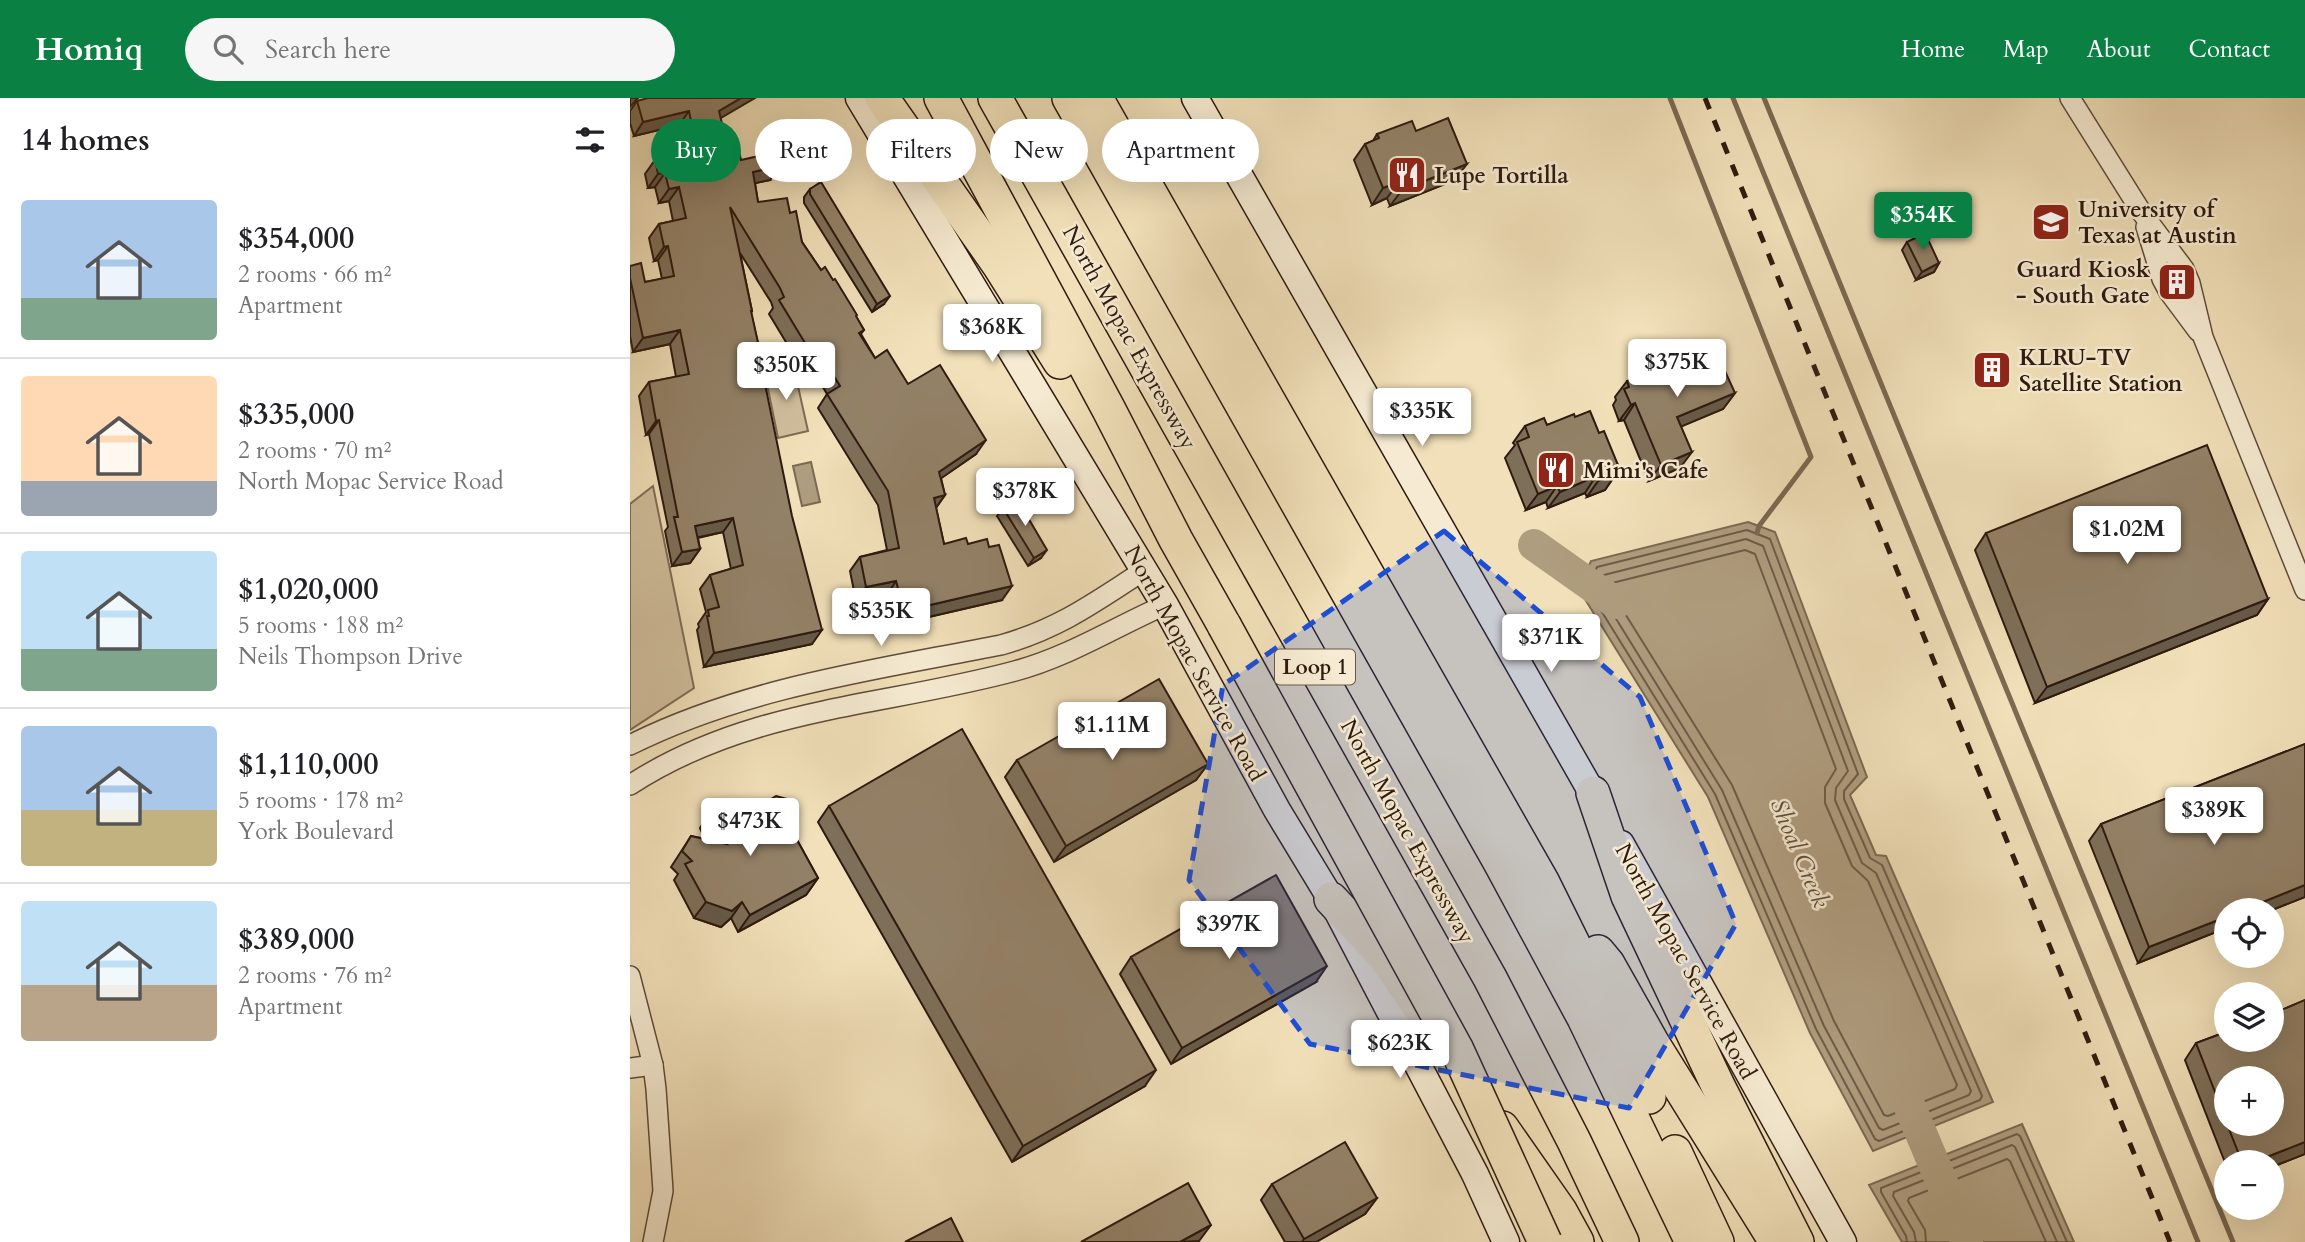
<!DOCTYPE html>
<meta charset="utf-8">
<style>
:root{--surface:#fff;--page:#f6f6f6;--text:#202124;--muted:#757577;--line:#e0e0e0;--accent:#0b8043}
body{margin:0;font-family:Cardo,serif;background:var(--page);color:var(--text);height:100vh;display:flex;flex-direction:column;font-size:26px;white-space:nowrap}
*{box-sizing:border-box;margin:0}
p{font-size:23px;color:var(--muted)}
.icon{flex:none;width:38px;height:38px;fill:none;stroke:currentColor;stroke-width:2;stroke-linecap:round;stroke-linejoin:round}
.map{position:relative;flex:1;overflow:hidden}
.details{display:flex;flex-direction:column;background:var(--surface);width:630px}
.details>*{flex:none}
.banner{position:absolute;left:21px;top:21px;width:665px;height:63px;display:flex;gap:14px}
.tools{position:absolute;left:1584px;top:800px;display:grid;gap:14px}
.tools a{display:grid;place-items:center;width:70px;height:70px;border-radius:50%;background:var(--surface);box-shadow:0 7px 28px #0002;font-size:35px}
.price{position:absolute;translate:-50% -60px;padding:0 16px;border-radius:7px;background:#fff;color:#222;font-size:23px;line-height:46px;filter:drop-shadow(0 2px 4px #0008)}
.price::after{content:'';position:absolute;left:50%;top:42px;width:21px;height:16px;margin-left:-10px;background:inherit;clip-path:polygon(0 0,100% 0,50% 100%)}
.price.selected{background:var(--accent);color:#fff}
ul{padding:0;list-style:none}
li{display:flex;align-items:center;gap:21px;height:175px;padding:0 21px}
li+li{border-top:2px solid var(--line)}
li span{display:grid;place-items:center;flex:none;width:196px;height:140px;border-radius:7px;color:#555}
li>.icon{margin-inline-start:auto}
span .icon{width:84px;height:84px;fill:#fffc;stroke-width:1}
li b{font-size:30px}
h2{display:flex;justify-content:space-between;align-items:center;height:84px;padding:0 21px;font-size:30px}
.pill{padding:0 24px;border-radius:32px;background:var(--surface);box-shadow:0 7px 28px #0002;font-size:24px;line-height:63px}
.pill.selected{background:var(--accent);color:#fff}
header{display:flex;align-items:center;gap:42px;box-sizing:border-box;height:98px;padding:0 35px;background:var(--accent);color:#fff}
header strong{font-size:33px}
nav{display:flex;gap:38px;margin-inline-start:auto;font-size:24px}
.search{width:490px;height:63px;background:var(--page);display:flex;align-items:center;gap:18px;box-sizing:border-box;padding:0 24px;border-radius:38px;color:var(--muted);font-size:26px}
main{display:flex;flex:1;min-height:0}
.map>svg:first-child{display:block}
</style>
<header>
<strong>Homiq</strong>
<div class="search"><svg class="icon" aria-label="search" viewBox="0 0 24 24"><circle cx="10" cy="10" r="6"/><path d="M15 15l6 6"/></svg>Search here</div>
<nav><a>Home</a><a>Map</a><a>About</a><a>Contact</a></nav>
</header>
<main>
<section class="details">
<h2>14 homes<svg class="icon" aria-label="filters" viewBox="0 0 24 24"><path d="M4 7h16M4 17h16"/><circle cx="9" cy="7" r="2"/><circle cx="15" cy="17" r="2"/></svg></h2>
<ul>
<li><span style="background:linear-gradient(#a9c7e8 70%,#7fa58c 0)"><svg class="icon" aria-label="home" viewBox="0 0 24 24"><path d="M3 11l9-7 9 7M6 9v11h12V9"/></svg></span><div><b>$354,000</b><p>2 rooms · 66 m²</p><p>Apartment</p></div></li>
<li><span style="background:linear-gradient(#ffd9b3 75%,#9aa5b1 0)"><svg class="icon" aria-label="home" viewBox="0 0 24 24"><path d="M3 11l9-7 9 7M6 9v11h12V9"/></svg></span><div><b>$335,000</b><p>2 rooms · 70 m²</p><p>North Mopac Service Road</p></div></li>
<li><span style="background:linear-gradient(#bfe0f5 70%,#7fa58c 0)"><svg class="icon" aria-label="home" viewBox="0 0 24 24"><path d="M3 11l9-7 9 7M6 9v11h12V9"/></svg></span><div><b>$1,020,000</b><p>5 rooms · 188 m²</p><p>Neils Thompson Drive</p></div></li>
<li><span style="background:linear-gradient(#a9c7e8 60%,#c2b280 0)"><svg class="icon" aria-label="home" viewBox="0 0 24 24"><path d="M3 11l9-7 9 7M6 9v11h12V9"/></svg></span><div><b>$1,110,000</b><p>5 rooms · 178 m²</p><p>York Boulevard</p></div></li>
<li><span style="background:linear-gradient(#bfe0f5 60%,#b9a48a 0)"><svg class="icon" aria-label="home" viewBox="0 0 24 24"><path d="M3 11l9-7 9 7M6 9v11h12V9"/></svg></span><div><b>$389,000</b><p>2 rooms · 76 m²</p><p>Apartment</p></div></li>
</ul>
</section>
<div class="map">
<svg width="1675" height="1144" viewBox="0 0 1675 1144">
<rect width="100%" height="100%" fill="#f1e0b9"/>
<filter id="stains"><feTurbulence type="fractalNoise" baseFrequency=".00286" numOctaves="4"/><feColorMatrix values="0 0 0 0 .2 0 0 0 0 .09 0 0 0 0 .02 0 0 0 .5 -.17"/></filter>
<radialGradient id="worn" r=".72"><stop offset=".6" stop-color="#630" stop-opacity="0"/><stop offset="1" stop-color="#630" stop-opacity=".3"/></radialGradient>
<g fill="#d0be9c" stroke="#7f6c56" stroke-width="2">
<path d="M165 275 178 333 148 340 136 281Z"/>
<path d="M23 388 64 590 0 632V406Z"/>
</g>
<g fill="#af9d7f" stroke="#7b6952" stroke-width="2">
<path d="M181 364 190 404 172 408 163 368Z"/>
<path d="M1118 424 1145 434 1237 679 1220 697 1246 757 1256 758 1363 1004 1243 1053 1180 935 1078 699 948 490 961 463Z"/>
<path d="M1392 1026 1444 1144H1272L1239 1087Z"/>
</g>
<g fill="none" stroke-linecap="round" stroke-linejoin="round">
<g stroke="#6e5c47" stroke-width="2">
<path d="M1117 432 1140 441 1228 676 1214 693V701L1240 760 1252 767 1352 998 1350 1002 1249 1043 1245 1041 1186 931 1085 696 957 490 967 469Z"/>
<path d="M1116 441 1133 448 1218 673 1206 690 1205 702 1232 765 1246 775 1341 993 1339 997 1253 1032 1249 1030 1194 928 1092 692 967 490 974 477Z"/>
<path d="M1115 452 1125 456 1206 671 1195 689V705L1222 768 1238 783 1327 987 1325 991 1258 1018 1254 1017 1204 923 1102 687 979 490 982 485Z"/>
<path d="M1277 1144 1276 1138 1251 1094V1090L1387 1036 1390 1038 1437 1144"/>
<path d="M1286 1144 1284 1134 1263 1098 1264 1094 1382 1047 1385 1049 1427 1144"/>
<path d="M1296 1144 1295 1132 1278 1103 1279 1100 1377 1061 1380 1063 1416 1144"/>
</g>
<g stroke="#7b6952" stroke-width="5">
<path d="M1040 0 1181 359 1129 428 1127 435"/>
<path d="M1103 0 1568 1144"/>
<path d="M1134 0 1603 1144"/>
</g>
<g stroke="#af9d7f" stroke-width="32">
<path d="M904 447 986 505"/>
<path d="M1274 995 1337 1144"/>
</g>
<g stroke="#5f4c3a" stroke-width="22">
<g id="street">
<path d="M1440 0 1512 115 1554 171 1560 185 1573 239 1675 492"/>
<path d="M1516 129 1532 181 1539 194 1568 233"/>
<path d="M0 647C116 589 245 572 371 547 428 531 464 505 513 473"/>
<path d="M0 687C120 609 252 609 385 573 438 559 485 529 535 507"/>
<path d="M0 878 23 967 26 991 33 1093 23 1144"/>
<path d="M0 970 23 967"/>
</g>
</g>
<g stroke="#2e1a0f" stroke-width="29">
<g id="secondary">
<path d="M229 0 535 507 647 712 701 801 845 1076 876 1144"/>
<path d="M565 0 972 712"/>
<path d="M991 746 1213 1144"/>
</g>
</g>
<g stroke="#2e1a0f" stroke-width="36">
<g id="highway">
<path d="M252 0 369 167 430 264"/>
<path d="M311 0 478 310 546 442 594 527"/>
<path d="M365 0 860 880 944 1043 992 1144"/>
<path d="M439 0 871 766 954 920 1062 1144"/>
<path d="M466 0 913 785 1019 999"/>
<path d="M963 695 998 798 1089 990 1167 1144"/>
<path d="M701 801 755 859 792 913"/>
<path d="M968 854 978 866 1023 946 1143 1139"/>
<path d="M872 1030 930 1113 947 1144"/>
<path d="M1045 1054 1087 1144"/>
</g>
</g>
<use href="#street" stroke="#f6ebd2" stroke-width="19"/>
<use href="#secondary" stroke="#f6ebd2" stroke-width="26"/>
<use href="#highway" stroke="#f1e0b9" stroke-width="33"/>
<path stroke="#2e1a0f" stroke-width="5" stroke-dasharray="12 12" stroke-linecap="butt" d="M1075 0 1540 1144"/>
<g stroke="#2e1a0f" stroke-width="36" stroke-linecap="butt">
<path id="highway-bridge" d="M594 527 827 952 915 1144"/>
</g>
<use href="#highway-bridge" stroke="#f1e0b9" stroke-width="33"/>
</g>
<g fill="#7e6f59" stroke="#2e1a0f" stroke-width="2" fill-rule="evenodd">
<path d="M7 3 90 21 97 47 111 62 140 82 125 85 128 104 160 115 172 144 191 172 226 219 234 232 231 236 245 260 278 286 346 356 311 380 315 397 306 410 314 446H338L372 502 264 527 257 497 226 503 220 473 230 459 257 452 248 407 188 310 197 296 185 276 183 277 178 269 173 272 162 254 139 216 143 210 141 204 110 155 122 213 121 215 137 285 135 288 182 546 74 569 67 532 69 529 68 526 76 514 70 491 80 477 101 471 93 434 68 440 70 451 60 465 42 468 35 433 38 429 19 336 16 337 9 298 19 284 46 279 40 246 3 254 0 238V168L15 184 32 181 28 162 24 163 19 140 29 126 43 123 39 103 29 105 25 89 18 90 15 76 25 62 55 55 49 27 4 38 0 25V13Z"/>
<path d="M786 33 825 82 760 108 757 100 742 107 724 62 735 46 743 43 747 36Z"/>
<path d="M180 91 254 206 242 214 174 105V99Z"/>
<path d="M1277 144 1309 165 1304 174 1286 182 1272 152Z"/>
<path d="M1069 252 1105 295 1093 311 1051 328 1050 370 1019 383 994 322 989 323 983 307 986 302 985 299 997 283 1033 273 1063 260Z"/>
<path d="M945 319 969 335 988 367 985 371 986 376 975 392 957 399 955 395 918 410 916 404 896 412 875 360 885 347 883 345 895 328 917 327Z"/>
<path d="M373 410 411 460 398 468 367 418Z"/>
<path d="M1356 435 1638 501 1627 517 1405 605 1345 452Z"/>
<path d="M1675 646V799L1642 812H1596V830L1508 865 1459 743 1471 726Z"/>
<path d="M387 662 578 666 566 682 424 764 375 679Z"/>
<path d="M199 708 515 988 382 1064 188 724Z"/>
<path d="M81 713 109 721 161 731 188 780 176 797 108 834 101 820 91 829 64 820 44 782 48 776 41 769 61 738 75 741 70 730Z"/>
<path d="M501 859 686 884 541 966 490 876Z"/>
<path d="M1675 902V1056L1642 1069V1064H1596V1067L1555 962 1566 945 1596 934V942H1642V916ZM1596 980H1642V1026H1596Z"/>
<path d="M642 1086 747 1100 735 1116 686 1144H655L631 1102Z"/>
</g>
<g fill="#675a48" stroke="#2e1a0f" stroke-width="2">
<path d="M0 0H8L0 9Z"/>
<path d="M111 0H125L79 27 89 13Z"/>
<path d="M59 13 49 27 4 38 13 24Z"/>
<path d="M837 66 825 82 760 108 772 92Z"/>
<path d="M150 68 140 82 113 88 123 74Z"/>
<path d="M35 75 25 89 18 90 28 76Z"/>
<path d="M769 84 757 100 742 107 753 90Z"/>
<path d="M49 89 39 103 29 105 39 91Z"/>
<path d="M38 148 28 162 24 163 34 149Z"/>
<path d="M1309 165 1304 174 1286 182 1292 174Z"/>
<path d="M260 198 254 206 242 214 247 206Z"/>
<path d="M50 232 40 246 3 254 13 240Z"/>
<path d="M188 255 178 269 173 272 183 258Z"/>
<path d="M1105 295 1093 311 1036 335 1047 319Z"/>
<path d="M1005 305 994 322 989 323 1001 307Z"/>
<path d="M29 322 19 336 16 337 26 323Z"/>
<path d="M356 342 346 356 300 388 309 374Z"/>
<path d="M1062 354 1050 370 1019 383 1031 367Z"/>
<path d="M988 367 980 378 986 376 975 392 957 399 968 383 984 369Z"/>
<path d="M966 378 955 395 918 410 930 394Z"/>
<path d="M927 388 916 404 896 412 908 396Z"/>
<path d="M315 397 305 411 304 400Z"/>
<path d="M103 420 93 434 55 442 65 428Z"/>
<path d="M70 451 60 465 42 468 52 454Z"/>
<path d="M417 452 411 460 398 468 404 460Z"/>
<path d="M266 483 257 497 226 503 236 489Z"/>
<path d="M382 488 372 502 264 527 274 513Z"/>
<path d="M1638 501 1627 517 1405 605 1417 589Z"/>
<path d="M192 532 182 546 74 569 84 555Z"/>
<path d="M578 666 566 682 424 764 436 748Z"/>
<path d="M188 780 176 797 108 834 120 817Z"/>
<path d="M1675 787V799L1642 812H1613Z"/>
<path d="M76 804H112L101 820 91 829 64 820Z"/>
<path d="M1596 819V830L1508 865 1519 849Z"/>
<path d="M697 868 686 884 541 966 552 950Z"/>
<path d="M526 972 515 988 382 1064 393 1048Z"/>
<path d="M1675 1044V1056L1642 1069V1064H1624Z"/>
<path d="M747 1100 735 1116 686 1144H672L674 1141Z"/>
<path d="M581 1127 569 1143 550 1144Z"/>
</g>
<g fill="#938167" stroke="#2e1a0f" stroke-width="2">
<path d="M18 0H111L89 13 97 47 107 44 111 62 147 54 150 68 123 74 128 104 157 100 160 115 166 113 172 144 191 172 195 169 203 182 205 181 227 217 226 218 234 232 229 235 245 260 257 252 278 286 310 267 356 342 309 374 315 397 304 400 314 446 336 440 338 446 357 441 359 449 369 447 382 488 274 513 266 483 236 489 230 459 269 450 258 393 197 296 210 288 194 262 193 263 188 255 183 258 172 240 149 202 154 199 150 190 100 109 122 213H121L137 285 135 286 162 418 192 532 84 555 77 518H79L78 512 89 509 80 477 113 467 103 420 65 428 70 451 52 454 44 419H48L29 322 26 323 19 284 59 276 50 232 13 240 0 180V168L11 165 15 184 44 178 38 148 34 149 29 126 56 120 49 89 39 91 35 75 28 76 25 62 67 53 59 13 13 24 7 3Z"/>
<path d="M818 20 837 66 772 92 769 84 753 90 735 46 749 40 747 36 782 23 786 33Z"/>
<path d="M191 84 260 198 247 206 180 96V91Z"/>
<path d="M1295 135 1309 165 1292 174 1277 144Z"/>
<path d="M1083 247 1105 295 1047 319 1062 354 1031 367 1005 305 1001 307 994 291 999 289 997 283 1032 270 1033 273 1070 257 1069 252Z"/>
<path d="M960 313 969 335 974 333 988 367 984 369 986 376 968 383 966 378 930 394 927 388 908 396 887 344 899 339 895 328 914 320 917 327 944 316 945 319Z"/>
<path d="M1577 347 1638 501 1417 589 1356 435Z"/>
<path d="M387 401 417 452 404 460 373 410Z"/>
<path d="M529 581 578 666 436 748 387 662Z"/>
<path d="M332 631 526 972 393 1048 199 708Z"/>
<path d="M1675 646V787L1613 812H1596V819L1519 849 1471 726Z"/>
<path d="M146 698 161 702 168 717 161 731 188 780 120 817 112 804 102 813 76 804 55 766 62 763 52 753 61 738 97 746 81 713 98 704 109 721Z"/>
<path d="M646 777 697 868 552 950 501 859Z"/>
<path d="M1675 902V1044L1624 1064H1612L1597 1026H1642V980H1596V1022L1566 945 1596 934V942H1642V916Z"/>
<path d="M715 1044 747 1100 674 1141 642 1086Z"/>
<path d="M558 1085 581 1127 550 1144H451Z"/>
<path d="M321 1120 333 1144H275Z"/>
</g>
<path fill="#1d4ed8" fill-opacity="0.2" stroke="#1d4ed8" stroke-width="5" stroke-dasharray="14 9" stroke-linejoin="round" d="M814 433 1010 599 1106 826 999 1010 680 946 559 782 593 587Z"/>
<defs>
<g id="restaurant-square" transform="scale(2.0125)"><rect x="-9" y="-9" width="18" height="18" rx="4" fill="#8f2418" stroke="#f6ebd2"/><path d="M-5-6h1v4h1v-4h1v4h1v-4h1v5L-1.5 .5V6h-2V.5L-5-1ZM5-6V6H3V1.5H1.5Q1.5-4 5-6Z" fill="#fff"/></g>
<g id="university-square" transform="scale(2.0125)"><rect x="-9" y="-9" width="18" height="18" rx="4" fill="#8f2418" stroke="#f6ebd2"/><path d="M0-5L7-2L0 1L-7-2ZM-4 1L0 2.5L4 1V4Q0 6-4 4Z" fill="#fff"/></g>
<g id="building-square" transform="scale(2.0125)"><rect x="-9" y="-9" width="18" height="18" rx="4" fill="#8f2418" stroke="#f6ebd2"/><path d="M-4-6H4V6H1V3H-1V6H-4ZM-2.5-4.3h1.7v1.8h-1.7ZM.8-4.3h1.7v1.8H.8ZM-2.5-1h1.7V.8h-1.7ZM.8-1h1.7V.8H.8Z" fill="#fff"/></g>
</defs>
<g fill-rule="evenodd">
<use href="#restaurant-square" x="777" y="77"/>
<use href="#university-square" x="1421" y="124"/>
<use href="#building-square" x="1547" y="184"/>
<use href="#building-square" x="1362" y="272"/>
<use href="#restaurant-square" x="926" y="372"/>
</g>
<g text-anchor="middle" stroke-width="5" stroke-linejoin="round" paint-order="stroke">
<rect fill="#f6ebd2" stroke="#6a594a" stroke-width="2" x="645" y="551.5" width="80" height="35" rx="5"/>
<g font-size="21" font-weight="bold" fill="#2e1a0f">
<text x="685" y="576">Loop 1</text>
</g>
<g font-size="23" font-weight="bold" fill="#2e1a0f" stroke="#f6ebd2" text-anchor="start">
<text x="804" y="85">Lupe Tortilla</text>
<text x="1448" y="119">University of<tspan x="1448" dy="26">Texas at Austin</tspan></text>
<text x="1520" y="179" text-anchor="end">Guard Kiosk<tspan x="1520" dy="26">- South Gate</tspan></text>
<text x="1389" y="267">KLRU-TV<tspan x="1389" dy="26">Satellite Station</tspan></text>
<text x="953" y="380">Mimi's Cafe</text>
</g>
<g font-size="23" fill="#2e1a0f" stroke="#f6ebd2">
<text transform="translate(500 239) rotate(61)" y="8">North Mopac Expressway</text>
<text transform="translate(565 565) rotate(61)" y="8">North Mopac Service Road</text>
<text transform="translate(778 733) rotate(61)" y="8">North Mopac Expressway</text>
<text transform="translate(1056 863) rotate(61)" y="8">North Mopac Service Road</text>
</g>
<g font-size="24" font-style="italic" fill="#624e3c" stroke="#f6ebd2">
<text transform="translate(1170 755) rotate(67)" y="8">Shoal Creek</text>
</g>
</g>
<rect width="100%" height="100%" filter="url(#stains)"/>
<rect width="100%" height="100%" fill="url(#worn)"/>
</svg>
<div class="tools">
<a><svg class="icon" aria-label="locate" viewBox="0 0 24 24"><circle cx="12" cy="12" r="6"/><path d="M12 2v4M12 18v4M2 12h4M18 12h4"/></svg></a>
<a><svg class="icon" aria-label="layers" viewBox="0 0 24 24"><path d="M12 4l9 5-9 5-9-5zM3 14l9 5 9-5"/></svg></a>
<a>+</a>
<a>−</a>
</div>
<b class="price selected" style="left:1293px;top:154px">$354K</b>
<b class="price" style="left:362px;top:266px">$368K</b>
<b class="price" style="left:1047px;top:301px">$375K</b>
<b class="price" style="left:156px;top:304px">$350K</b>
<b class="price" style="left:792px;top:350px">$335K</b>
<b class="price" style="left:395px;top:430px">$378K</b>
<b class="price" style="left:1497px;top:468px">$1.02M</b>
<b class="price" style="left:251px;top:550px">$535K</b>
<b class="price" style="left:921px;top:576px">$371K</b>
<b class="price" style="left:482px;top:664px">$1.11M</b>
<b class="price" style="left:1584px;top:749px">$389K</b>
<b class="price" style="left:120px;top:760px">$473K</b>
<b class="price" style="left:599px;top:863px">$397K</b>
<b class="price" style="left:770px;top:982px">$623K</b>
<div class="banner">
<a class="pill selected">Buy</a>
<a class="pill">Rent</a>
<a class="pill">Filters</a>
<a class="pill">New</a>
<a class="pill">Apartment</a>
</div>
</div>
</main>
